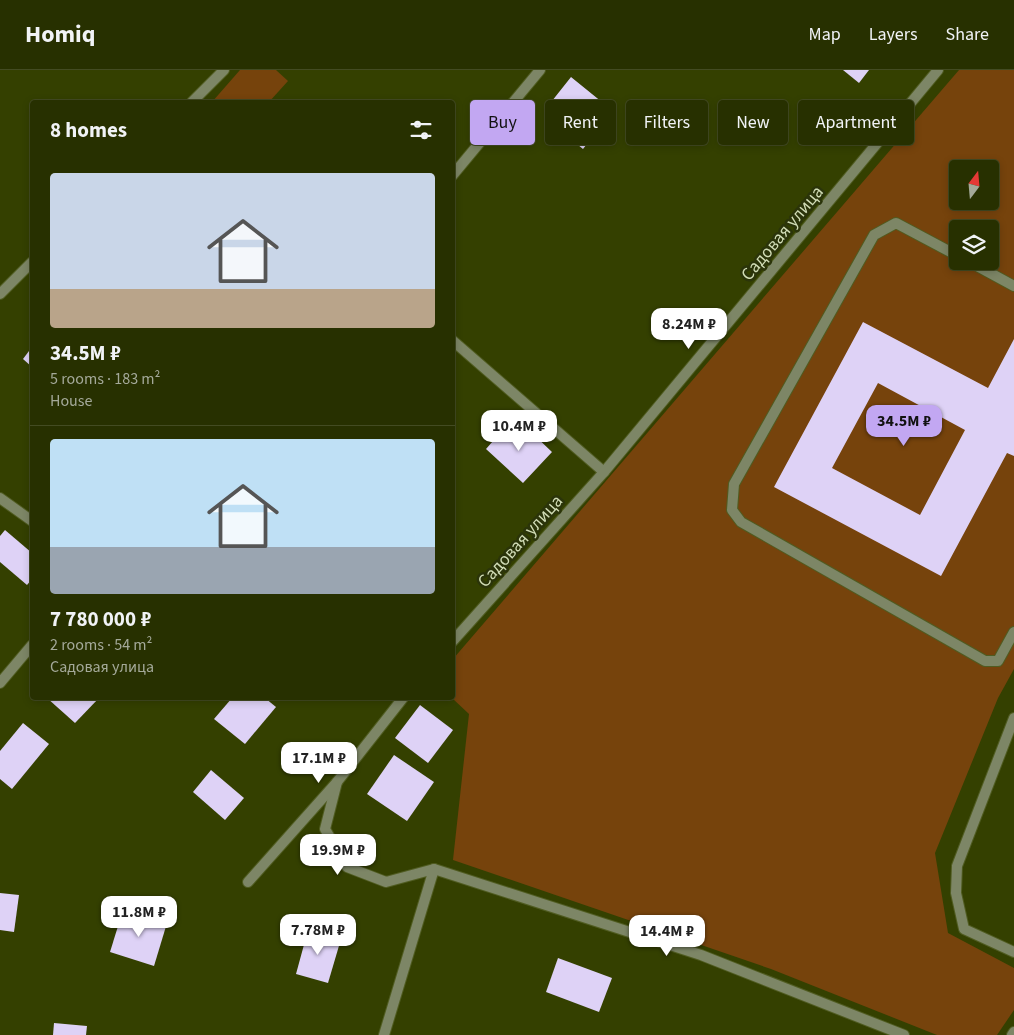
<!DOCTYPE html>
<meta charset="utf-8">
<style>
:root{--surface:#273000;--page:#2f380a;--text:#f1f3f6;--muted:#a4a999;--line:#434b22;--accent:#c2a7f2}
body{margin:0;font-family:"Source Sans 3",sans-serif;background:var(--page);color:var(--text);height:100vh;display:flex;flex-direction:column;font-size:19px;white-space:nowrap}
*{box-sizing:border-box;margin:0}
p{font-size:16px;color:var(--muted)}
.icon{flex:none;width:28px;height:28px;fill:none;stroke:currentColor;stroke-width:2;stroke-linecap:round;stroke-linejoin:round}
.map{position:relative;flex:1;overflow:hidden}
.details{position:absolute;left:30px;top:30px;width:425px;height:600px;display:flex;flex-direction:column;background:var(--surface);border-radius:5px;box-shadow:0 2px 8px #0003,0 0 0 1px var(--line)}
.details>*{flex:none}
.guide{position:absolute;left:470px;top:30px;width:469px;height:45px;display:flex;gap:10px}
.needle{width:32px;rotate:16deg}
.controls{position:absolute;left:949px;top:90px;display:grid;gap:10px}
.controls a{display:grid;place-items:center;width:50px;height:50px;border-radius:5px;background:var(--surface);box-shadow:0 2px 8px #0003,0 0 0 1px var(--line);font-size:25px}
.price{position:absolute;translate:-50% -42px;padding:0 11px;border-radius:10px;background:#fff;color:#222;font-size:16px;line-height:32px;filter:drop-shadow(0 1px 2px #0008)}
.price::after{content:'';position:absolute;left:50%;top:30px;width:15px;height:11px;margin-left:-8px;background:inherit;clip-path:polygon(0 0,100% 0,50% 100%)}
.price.active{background:var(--accent);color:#111}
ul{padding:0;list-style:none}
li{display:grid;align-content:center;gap:10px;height:265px;padding:0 20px}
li+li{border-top:1px solid var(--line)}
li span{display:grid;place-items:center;height:155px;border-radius:5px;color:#555}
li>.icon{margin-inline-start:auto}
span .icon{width:90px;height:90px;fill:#fffc;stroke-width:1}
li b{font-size:21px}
h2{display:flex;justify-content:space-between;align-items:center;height:60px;padding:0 20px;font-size:21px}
.chip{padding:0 18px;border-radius:5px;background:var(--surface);box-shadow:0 2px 8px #0003,0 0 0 1px var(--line);font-size:18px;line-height:45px}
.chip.active{background:var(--accent);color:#111}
header{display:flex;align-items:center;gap:30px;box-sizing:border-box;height:70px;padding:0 25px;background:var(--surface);border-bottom:1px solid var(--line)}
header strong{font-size:24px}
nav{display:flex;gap:28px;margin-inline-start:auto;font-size:18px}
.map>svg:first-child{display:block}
</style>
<header>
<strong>Homiq</strong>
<nav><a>Map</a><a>Layers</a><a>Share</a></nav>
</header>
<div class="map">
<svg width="1014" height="965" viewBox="0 0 1014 965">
<rect width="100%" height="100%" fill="#344000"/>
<g fill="#76430c" fill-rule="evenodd">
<path d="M240 0H276L288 11 269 32H212Z"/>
<path d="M959 0H1014V599L998 628 935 783 948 863 1014 898V940L997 965H937L771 899 453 790 469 644 452 628 453 589ZM958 99H990V131H958ZM958 159H990V191H958Z"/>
</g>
<g fill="#ded2f6" fill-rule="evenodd">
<path d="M843 0H869L859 13Z"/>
<path d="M571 7 613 41 583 79 556 57 563 48 548 36Z"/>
<path d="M863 252 988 318 1014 269V386L1007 383 941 506 774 417ZM878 313 965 360 920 445 832 398Z"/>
<path d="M32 277V297L23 289Z"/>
<path d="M508 354 523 368 530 361 552 382 523 413 486 379Z"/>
<path d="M5 460 32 483V509L27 515 0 492V466Z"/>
<path d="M47 628H99L75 653Z"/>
<path d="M232 628H265L276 637 245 674 214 649Z"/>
<path d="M420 635 453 660 428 693 395 668Z"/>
<path d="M23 653 49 674 12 719 0 709V681Z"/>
<path d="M394 685 434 712 407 751 367 724Z"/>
<path d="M211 700 244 728 225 750 193 722Z"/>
<path d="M0 823 19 825 14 862 0 860Z"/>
<path d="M123 840 167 853 154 896 110 882Z"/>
<path d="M308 860 341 869 328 913 296 904Z"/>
<path d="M558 888 612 908 599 942 546 922Z"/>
<path d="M54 953 87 956 86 965H53Z"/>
</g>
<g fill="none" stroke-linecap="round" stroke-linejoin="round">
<g stroke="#505c21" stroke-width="12">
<g id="lane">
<path d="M958 186 896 153 874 165 734 414 732 440 741 452 985 591H998L1014 562"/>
<path d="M968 191 1014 216"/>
<path d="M452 270 604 402"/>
</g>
</g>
<g stroke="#505c21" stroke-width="12">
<g id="street">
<path d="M192 32 224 0"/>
<path d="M452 106 540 0"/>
<path d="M0 224 32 192"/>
<path d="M0 428 32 451"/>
<path d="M452 572 604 402 938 0"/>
<path d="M0 613 32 575"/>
<path d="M1014 648 957 796 956 823 964 859 1014 882"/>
<path d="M337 712 325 759 347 797 386 812 434 799 701 885 904 965"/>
<path d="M248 812 337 712 403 628"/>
<path d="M384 965 434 799"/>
<path d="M1012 965 1014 962"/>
</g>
</g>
<use href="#lane" stroke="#7d8666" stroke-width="10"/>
<use href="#street" stroke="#7d8666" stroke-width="10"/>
</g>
<g text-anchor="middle" stroke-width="5" stroke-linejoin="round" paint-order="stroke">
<g font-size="18" fill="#d1dcb6" stroke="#2b340a">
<text transform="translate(782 163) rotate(-50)" y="6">Садовая улица</text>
<text transform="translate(520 471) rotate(-48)" y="6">Садовая улица</text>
</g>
</g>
</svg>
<div class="controls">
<a><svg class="needle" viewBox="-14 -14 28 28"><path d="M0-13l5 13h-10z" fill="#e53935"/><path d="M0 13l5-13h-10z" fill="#a4a999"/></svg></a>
<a><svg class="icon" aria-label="layers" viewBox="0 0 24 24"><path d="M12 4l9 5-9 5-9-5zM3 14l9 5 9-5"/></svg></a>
</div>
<b class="price" style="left:689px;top:280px">8.24M ₽</b>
<b class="price active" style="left:904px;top:377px">34.5M ₽</b>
<b class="price" style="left:519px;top:382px">10.4M ₽</b>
<b class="price" style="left:319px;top:714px">17.1M ₽</b>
<b class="price" style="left:338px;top:806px">19.9M ₽</b>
<b class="price" style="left:139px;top:868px">11.8M ₽</b>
<b class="price" style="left:318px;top:886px">7.78M ₽</b>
<b class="price" style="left:667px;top:887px">14.4M ₽</b>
<div class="guide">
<a class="chip active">Buy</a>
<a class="chip">Rent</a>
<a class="chip">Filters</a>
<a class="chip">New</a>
<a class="chip">Apartment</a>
</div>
<section class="details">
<h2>8 homes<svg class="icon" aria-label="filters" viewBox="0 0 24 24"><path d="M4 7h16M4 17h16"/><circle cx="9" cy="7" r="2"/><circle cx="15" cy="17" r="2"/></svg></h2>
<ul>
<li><span style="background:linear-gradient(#c9d6e8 75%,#b9a48a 0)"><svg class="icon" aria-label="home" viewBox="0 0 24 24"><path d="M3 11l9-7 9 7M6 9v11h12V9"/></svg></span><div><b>34.5M ₽</b><p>5 rooms · 183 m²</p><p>House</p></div></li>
<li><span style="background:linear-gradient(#bfe0f5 70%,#9aa5b1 0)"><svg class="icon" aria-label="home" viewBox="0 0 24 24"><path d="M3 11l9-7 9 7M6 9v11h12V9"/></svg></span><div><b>7 780 000 ₽</b><p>2 rooms · 54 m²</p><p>Садовая улица</p></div></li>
</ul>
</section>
</div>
